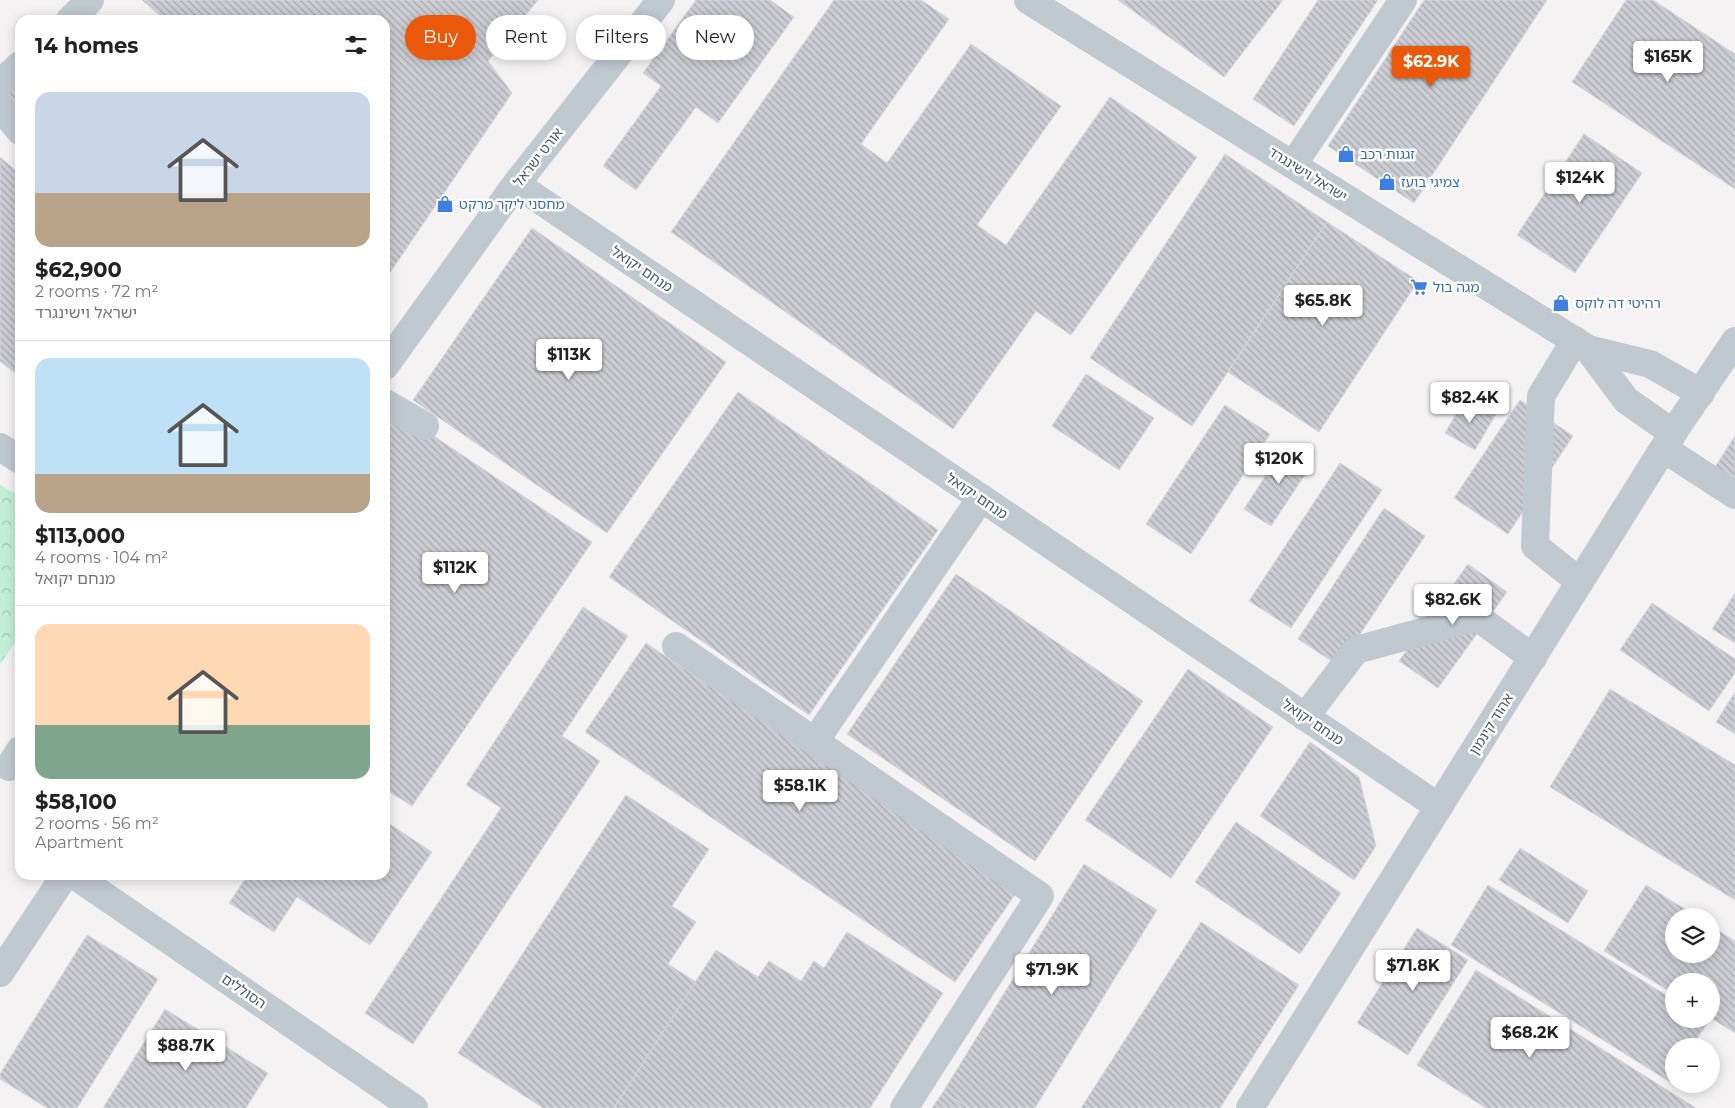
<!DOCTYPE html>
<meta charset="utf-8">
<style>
:root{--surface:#fff;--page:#f2f2f2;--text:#222;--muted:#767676;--line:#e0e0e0;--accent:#ea580c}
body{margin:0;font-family:Montserrat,"Noto Sans Hebrew",sans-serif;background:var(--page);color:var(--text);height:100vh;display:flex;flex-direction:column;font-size:19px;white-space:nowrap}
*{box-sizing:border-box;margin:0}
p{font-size:16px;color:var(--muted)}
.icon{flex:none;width:28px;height:28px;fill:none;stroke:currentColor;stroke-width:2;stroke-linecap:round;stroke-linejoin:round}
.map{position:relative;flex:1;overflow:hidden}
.sheet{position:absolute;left:15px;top:15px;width:375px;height:865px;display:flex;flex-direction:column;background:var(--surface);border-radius:15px;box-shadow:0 2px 12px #0003}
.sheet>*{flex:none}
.guide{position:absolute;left:405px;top:15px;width:475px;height:45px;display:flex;gap:10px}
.tools{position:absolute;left:1665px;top:908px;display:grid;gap:10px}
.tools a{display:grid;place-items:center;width:55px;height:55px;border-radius:50%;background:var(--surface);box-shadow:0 2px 12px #0003;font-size:25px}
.price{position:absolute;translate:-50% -42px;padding:0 11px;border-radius:5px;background:#fff;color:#222;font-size:16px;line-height:32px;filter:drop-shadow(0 1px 2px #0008)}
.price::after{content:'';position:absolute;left:50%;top:30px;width:15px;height:11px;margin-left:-8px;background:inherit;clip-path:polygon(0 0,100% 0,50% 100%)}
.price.on{background:var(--accent);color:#fff}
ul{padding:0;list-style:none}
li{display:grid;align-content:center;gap:10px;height:265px;padding:0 20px}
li+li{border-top:1px solid var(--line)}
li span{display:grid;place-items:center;height:155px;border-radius:15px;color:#555}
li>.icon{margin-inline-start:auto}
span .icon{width:90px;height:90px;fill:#fffc;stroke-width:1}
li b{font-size:21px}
h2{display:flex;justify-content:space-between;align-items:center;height:60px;padding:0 20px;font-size:21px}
.tag{padding:0 18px;border-radius:22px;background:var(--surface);box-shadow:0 2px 12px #0003;font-size:18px;line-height:45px}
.tag.on{background:var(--accent);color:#fff}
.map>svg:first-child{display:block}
</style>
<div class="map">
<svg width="1735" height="1108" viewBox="0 0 1735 1108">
<defs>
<pattern id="park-crowns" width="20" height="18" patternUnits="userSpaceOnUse" patternTransform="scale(1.25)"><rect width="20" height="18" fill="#c2f0d6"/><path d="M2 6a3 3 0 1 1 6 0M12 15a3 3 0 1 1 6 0" fill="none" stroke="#a0c5b1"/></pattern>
<pattern id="building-back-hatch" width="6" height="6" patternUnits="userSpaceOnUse" patternTransform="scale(1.25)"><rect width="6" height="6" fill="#ccced4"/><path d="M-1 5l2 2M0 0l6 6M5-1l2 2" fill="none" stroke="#a8aaaf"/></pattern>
</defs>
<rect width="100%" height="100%" fill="#f4f2f2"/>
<path fill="url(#park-crowns)" d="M0 485 20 496V636L0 664Z"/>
<g fill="url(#building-back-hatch)" stroke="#d6d7dd">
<path d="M142 0H538L488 61 512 93 385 280V20H165Z"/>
<path d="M696 0H770L794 17 718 123 696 107 636 190 603 166 661 86 643 73Z"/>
<path d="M834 0H921L949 19 861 144 887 163 971 44 1061 106 977 225 1006 245 1110 97 1197 157 1071 335 1036 311 953 429 671 232Z"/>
<path d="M1118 0H1283L1224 77Z"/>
<path d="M1318 0H1378L1294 126 1253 99Z"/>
<path d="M1424 0H1547L1414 203 1328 146Z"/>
<path d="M1626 0H1653L1735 54V189L1572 82Z"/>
<path d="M20 76V112L1 91Z"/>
<path d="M1584 134 1642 173 1575 273 1517 235Z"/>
<path d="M1225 154 1327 222 1192 426 1090 358Z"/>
<path d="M0 157 20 174V377L0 361Z"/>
<path d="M1327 222 1418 281 1319 432 1228 372Z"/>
<path d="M532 228 726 362 607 533 413 400Z"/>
<path d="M1086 374 1154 418 1119 470 1052 426Z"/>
<path d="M738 392 938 530 809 715 609 577Z"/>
<path d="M1466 397 1496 414 1475 450 1445 433Z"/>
<path d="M1520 400 1573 436 1508 534 1454 498Z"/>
<path d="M386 404 592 542 412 806 385 789Z"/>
<path d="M1225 405 1270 434 1191 554 1146 524Z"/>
<path d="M1735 436V484L1713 470Z"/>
<path d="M1287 443 1314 461 1271 526 1244 509Z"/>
<path d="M1340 463 1382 490 1291 628 1249 601Z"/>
<path d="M1384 508 1425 536 1339 666 1298 639Z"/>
<path d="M1468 564 1507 592 1438 688 1399 661Z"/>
<path d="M956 574 1143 701 1035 861 847 734Z"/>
<path d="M1735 593V643L1712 629Z"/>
<path d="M1652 603 1735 659V673L1709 711 1620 650Z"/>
<path d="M583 607 628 636 562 736 600 761 413 1044 365 1013 501 808 466 785Z"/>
<path d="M646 643 1016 893 955 982 585 732Z"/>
<path d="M1188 669 1273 727 1171 878 1085 820Z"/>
<path d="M1610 689 1735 765V900L1550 787Z"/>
<path d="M1735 692V734L1716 722Z"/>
<path d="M1310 742 1359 777 1376 846 1354 880 1260 816Z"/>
<path d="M626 795 709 849 672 906 696 922 668 964 696 982 614 1108H543L458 1053Z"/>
<path d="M385 821 432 852 370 945 297 897 274 932 229 903 248 875H385Z"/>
<path d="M1236 822 1341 893 1300 954 1195 882Z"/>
<path d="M1520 848 1588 891 1568 923 1499 880Z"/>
<path d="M1084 864 1157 910 1035 1108H969L943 1092Z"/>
<path d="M1488 885 1674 1000V1019H1703L1708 1022 1692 1046H1674V1076L1670 1082 1451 945Z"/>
<path d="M1646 885 1696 916H1674V954H1711V926L1735 941V1033L1711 1018V981H1674V994L1604 951Z"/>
<path d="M1201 922 1299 985 1220 1108H1081Z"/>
<path d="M1417 928 1468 960 1408 1055 1357 1023Z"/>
<path d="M847 932 943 993 870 1108H614L716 950 758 977 769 961 801 981 814 961 824 968Z"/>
<path d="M87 935 158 979 77 1108H47L0 1079V1074Z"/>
<path d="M1476 970 1696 1108H1486L1417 1065Z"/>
<path d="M165 1009 268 1073 246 1108H103Z"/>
<path d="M943 1092 969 1108H932Z"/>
</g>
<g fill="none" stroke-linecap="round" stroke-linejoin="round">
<g stroke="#c0c8d0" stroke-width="28">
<path d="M1028 0 1588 349 1650 364 1701 393"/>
<path d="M70 20 90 0"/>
<path d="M0 83 20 65"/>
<path d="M0 107 20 131"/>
<path d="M1293 165 1403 0"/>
<path d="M516 184 1439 807"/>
<path d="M1575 340 1541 396 1535 546 1580 582"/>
<path d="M1588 349 1626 400 1673 433"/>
<path d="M385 366 516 184 661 0"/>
<path d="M385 403 425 426"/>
<path d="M0 447 20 460"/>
<path d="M1664 449 1735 495"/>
<path d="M676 646 1040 896 904 1108"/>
<path d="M1305 717 1356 650 1477 617 1533 658"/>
<path d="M815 741 981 498"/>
<path d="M9 767 20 750"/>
<path d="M74 875 414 1108"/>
<path d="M0 973 65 875"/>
<path d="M1250 1108 1673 433 1735 341"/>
</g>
</g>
<defs>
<g id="shop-bare" transform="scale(1.35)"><path d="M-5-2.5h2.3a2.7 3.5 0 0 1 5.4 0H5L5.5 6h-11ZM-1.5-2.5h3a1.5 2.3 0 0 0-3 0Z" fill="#3f7fe0" stroke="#fff" stroke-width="2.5" paint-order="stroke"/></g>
<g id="supermarket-bare" transform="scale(1.35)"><path d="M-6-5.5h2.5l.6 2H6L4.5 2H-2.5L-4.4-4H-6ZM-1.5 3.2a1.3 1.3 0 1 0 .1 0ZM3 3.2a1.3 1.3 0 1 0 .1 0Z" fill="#3f7fe0" stroke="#fff" stroke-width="2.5" paint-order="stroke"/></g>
</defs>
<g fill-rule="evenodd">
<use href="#shop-bare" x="1346" y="154"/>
<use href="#shop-bare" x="1387" y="182"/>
<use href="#shop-bare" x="445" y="204"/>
<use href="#supermarket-bare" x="1419" y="287"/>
<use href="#shop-bare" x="1561" y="303"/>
</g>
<g text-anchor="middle" stroke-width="5" stroke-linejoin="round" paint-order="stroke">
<g font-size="14" fill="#366cbe" stroke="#fff" text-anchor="start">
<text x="1360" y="159">זגגות רכב</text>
<text x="1401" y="187">צמיגי בועז</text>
<text x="459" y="209">מחסני ליקר מרקט</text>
<text x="1433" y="292">מגה בול</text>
<text x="1575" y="308">רהיטי דה לוקס</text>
</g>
<g font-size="14" fill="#49545f" stroke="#fff">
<text transform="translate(538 157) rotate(-52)" y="5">אורט ישראל</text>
<text transform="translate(1308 174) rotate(32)" y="5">ישראל וישינגרד</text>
<text transform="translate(642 269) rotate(34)" y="5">מנחם יקואל</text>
<text transform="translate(977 496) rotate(34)" y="5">מנחם יקואל</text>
<text transform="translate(1313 722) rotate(34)" y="5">מנחם יקואל</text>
<text transform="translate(1491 724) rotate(-58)" y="5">אהוד קינמון</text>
<text transform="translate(244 991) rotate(34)" y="5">הסוללים</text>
</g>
</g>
</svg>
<div class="tools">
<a><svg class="icon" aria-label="layers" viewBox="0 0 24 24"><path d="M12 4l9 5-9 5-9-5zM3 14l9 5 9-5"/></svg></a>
<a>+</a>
<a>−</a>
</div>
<b class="price" style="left:1668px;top:83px">$165K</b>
<b class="price on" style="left:1431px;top:88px">$62.9K</b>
<b class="price" style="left:1580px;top:204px">$124K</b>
<b class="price" style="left:1323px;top:327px">$65.8K</b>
<b class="price" style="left:569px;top:381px">$113K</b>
<b class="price" style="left:1470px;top:424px">$82.4K</b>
<b class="price" style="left:1279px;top:485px">$120K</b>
<b class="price" style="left:455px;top:594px">$112K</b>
<b class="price" style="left:1453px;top:626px">$82.6K</b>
<b class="price" style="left:800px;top:812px">$58.1K</b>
<b class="price" style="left:1413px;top:992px">$71.8K</b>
<b class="price" style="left:1052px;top:996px">$71.9K</b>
<b class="price" style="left:1530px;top:1059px">$68.2K</b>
<b class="price" style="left:186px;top:1072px">$88.7K</b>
<div class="guide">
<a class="tag on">Buy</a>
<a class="tag">Rent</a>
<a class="tag">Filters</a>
<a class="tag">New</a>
</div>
<section class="sheet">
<h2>14 homes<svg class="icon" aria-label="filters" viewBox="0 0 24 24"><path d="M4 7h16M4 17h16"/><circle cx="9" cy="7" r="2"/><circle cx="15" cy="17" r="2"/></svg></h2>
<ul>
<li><span style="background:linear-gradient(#c9d6e8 65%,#b9a48a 0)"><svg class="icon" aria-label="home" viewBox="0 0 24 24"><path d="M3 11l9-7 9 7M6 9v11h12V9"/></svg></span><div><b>$62,900</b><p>2 rooms · 72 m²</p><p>ישראל וישינגרד</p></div></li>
<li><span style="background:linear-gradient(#bfe0f5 75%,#b9a48a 0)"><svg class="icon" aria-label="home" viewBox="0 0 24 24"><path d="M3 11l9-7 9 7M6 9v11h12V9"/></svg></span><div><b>$113,000</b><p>4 rooms · 104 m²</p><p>מנחם יקואל</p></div></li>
<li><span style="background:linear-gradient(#ffd9b3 65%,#7fa58c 0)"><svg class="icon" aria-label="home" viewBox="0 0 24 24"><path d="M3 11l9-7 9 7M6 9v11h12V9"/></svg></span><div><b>$58,100</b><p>2 rooms · 56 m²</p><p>Apartment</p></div></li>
</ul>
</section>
</div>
